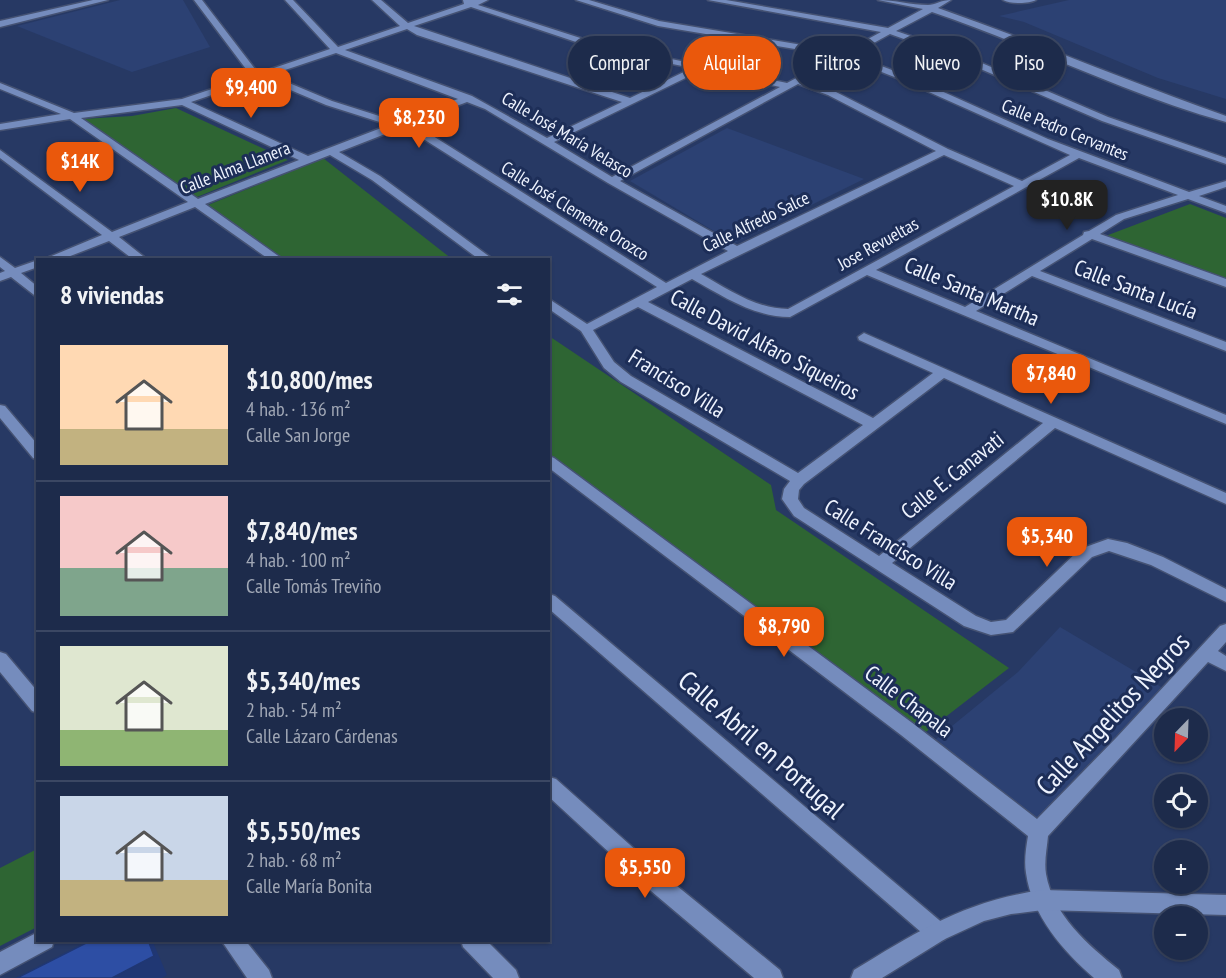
<!DOCTYPE html>
<html lang="es">
<meta charset="utf-8">
<style>
:root{--surface:#1d2b4b;--page:#2a3755;--text:#f1f3f6;--muted:#a0a7b5;--line:#3b4763;--accent:#ea580c}
body{margin:0;font-family:"PT Sans Narrow",sans-serif;background:var(--page);color:var(--text);height:100vh;display:flex;flex-direction:column;font-size:22px;white-space:nowrap}
*{box-sizing:border-box;margin:0}
p{font-size:20px;color:var(--muted)}
.icon{flex:none;width:33px;height:33px;fill:none;stroke:currentColor;stroke-width:2;stroke-linecap:round;stroke-linejoin:round}
.map{position:relative;flex:1;overflow:hidden}
.sheet{position:absolute;left:36px;top:258px;width:514px;height:684px;display:flex;flex-direction:column;background:var(--surface);border-radius:0px;box-shadow:0 2px 4px #0004,0 0 0 2px var(--line)}
.sheet>*{flex:none}
.banner{position:absolute;left:568px;top:36px;width:567px;height:54px;display:flex;gap:12px}
.needle{width:39px;rotate:203deg}
.tools{position:absolute;left:1154px;top:708px;display:grid;gap:12px}
.tools a{display:grid;place-items:center;width:54px;height:54px;border-radius:50%;background:var(--surface);box-shadow:0 2px 4px #0004,0 0 0 2px var(--line);font-size:30px}
.price{position:absolute;translate:-50% -51px;padding:0 14px;border-radius:12px;background:var(--accent);color:#fff;font-size:20px;line-height:39px;filter:drop-shadow(0 2px 3px #0008)}
.price::after{content:'';position:absolute;left:50%;top:36px;width:18px;height:14px;margin-left:-9px;background:inherit;clip-path:polygon(0 0,100% 0,50% 100%)}
.price.on{background:#222;color:#fff}
ul{padding:0;list-style:none}
li{display:flex;align-items:center;gap:18px;height:150px;padding:0 24px}
li+li{border-top:2px solid var(--line)}
li span{display:grid;place-items:center;flex:none;width:168px;height:120px;border-radius:0px;color:#555}
li>.icon{margin-inline-start:auto}
span .icon{width:72px;height:72px;fill:#fffc;stroke-width:1}
li b{font-size:26px}
h2{display:flex;justify-content:space-between;align-items:center;height:72px;padding:0 24px;font-size:26px}
.pill{padding:0 21px;border-radius:27px;background:var(--surface);box-shadow:0 2px 4px #0004,0 0 0 2px var(--line);font-size:21px;line-height:54px}
.pill.on{background:var(--accent);color:#fff}
.map>svg:first-child{display:block}
</style>
<div class="map">
<svg width="1226" height="978" viewBox="0 0 1226 978">
<rect width="100%" height="100%" fill="#273964"/>
<g fill="#2c4173">
<path d="M120 0H183L210 47 132 72 17 26Z"/>
<path d="M1069 0H1226V99L1158 78 1024 22 999 16Z"/>
<path d="M727 128 864 179 734 243 630 181Z"/>
<path d="M1060 627 1163 688 1039 823 935 740 1018 672Z"/>
</g>
<g fill="#2e6533">
<path d="M176 108 288 160 197 197 82 119 132 116Z"/>
<path d="M323 158 452 259H281L208 205Z"/>
<path d="M1190 204 1226 218V281L1103 237Z"/>
<path d="M549 336 771 485 776 510 1009 668 922 735 549 459Z"/>
<path d="M37 849V927L0 946V868Z"/>
</g>
<g fill="none" stroke-linecap="round" stroke-linejoin="round">
<g stroke="#455273" stroke-width="3">
<g id="street">
<path d="M93 0H108L0 27V21Z"/>
<path d="M194 0H202L255 69 262 72 330 49 285 0H293L338 47 400 26 372 0H381L408 23 464 4 463 0H488L478 5 599 44 787 83 837 56 658 26 576 0H589L659 21 844 52 881 32 708 0H726L888 28 923 9 878 0C895 0 911 5 928 5 935 5 941 0 951 0L938 8C1035 42 1129 82 1226 116V122C1127 95 1030 45 932 12L896 31 949 49 1108 117 1226 158V164L1102 121 943 53 890 34 852 55 908 76 1048 139 1189 192 1226 181V187L1199 196 1226 206V213L1188 199 1124 219 1100 234 1226 279V287L1092 239 1040 271 1226 342V351L1032 276 976 311 1226 415V424L867 275 790 317C753 317 723 296 692 279L648 302 873 418 933 373 859 340 858 337 864 333 1226 493V504L1055 428 892 563 976 616 991 622 1006 620 1080 549 1108 539 1127 543 1163 557 1226 589V602L1151 565 1109 551 1092 557 1013 632 991 635 964 626 794 516 782 499 784 489 790 481 621 382 604 368 581 331 549 309V299L587 324 657 287 425 140 398 129 339 152 380 176 494 260H480L372 180 330 155 205 204 284 260H270L195 207 119 237 148 260H134L109 241 60 260H42L102 235 0 158V150L112 232 188 202 70 119 0 130V124L61 114 0 89V83L74 113 182 99 254 75 249 73ZM471 7 594 48 692 68 630 98 414 26ZM407 29 417 35 622 102 547 138 472 96 345 50ZM336 53 458 99 398 122 332 101 270 75ZM846 58 902 80 1070 155 1022 181 948 149 834 91 805 80ZM702 70 780 87 612 177 554 142ZM262 78 326 105 389 125 308 156 191 102ZM798 84 828 95 936 151 737 246 620 181ZM467 102 485 109 608 183 728 251 666 283 433 136 407 125ZM182 105 299 160 198 199 81 118ZM944 155 1014 186 788 309C756 309 728 289 701 274ZM1079 158 1178 195 1116 215 1089 231 1084 232 1083 235 965 307 876 270ZM638 307 863 425 798 473 631 376 614 362 593 330ZM944 378 1043 423 879 556 804 508 798 499 799 490 804 484Z"/>
<path d="M1003 0H1036C1029 4 1010 4 1003 0Z"/>
<path d="M0 257 15 268 38 260V267L21 273 38 287V298L11 277 0 281V273L5 271 0 267Z"/>
<path d="M0 405 5 406 38 445V460L33 458 0 418Z"/>
<path d="M549 456 554 458 915 725 1037 819 1117 737 1220 626 1226 624V642L1218 651 1226 656V671L1208 662 1048 836C1047 848 1044 861 1046 874 1053 915 1088 945 1119 970L1122 978H1094C1063 951 1032 916 1026 873 1024 861 1026 848 1028 836L901 735 549 468Z"/>
<path d="M549 594 555 596 945 925 948 932 945 939 937 942 929 939 549 609Z"/>
<path d="M0 652 6 654 38 692V713L32 711 0 672Z"/>
<path d="M549 777 556 779 666 877 780 970 783 978H754L651 891 549 797Z"/>
<path d="M38 932V940H54L52 947 0 975V952Z"/>
<path d="M221 940H245L269 970 272 978H247Z"/>
<path d="M461 940H486L516 970 519 978H493L463 947Z"/>
</g>
</g>
<g stroke="#455273" stroke-width="3">
<path id="secondary" d="M1043 890 1226 895V915L1043 910 1011 914 984 921 945 939 882 978H851L854 970C918 931 967 900 1043 890Z"/>
</g>
<use href="#street" fill="#758cbd" fill-rule="evenodd"/>
<use href="#secondary" fill="#758cbd" fill-rule="evenodd"/>
</g>
<path fill="#203773" d="M148 940H152L167 975 162 978H112Z"/>
<path fill="#2d4ea4" stroke="#203773" stroke-width="1.5" d="M92 940H148L154 956 112 978H17Z"/>
<g text-anchor="middle" stroke-width="6" stroke-linejoin="round" paint-order="stroke">
<g font-size="18" fill="#eef3fe" stroke="#1d2e58">
<text transform="translate(1065 130) rotate(22)" y="6">Calle Pedro Cervantes</text>
<text transform="translate(567 135) rotate(31)" y="6">Calle José María Velasco</text>
<text transform="translate(235 168) rotate(-21)" y="6">Calle Alma Llanera</text>
<text transform="translate(575 211) rotate(32)" y="6">Calle José Clemente Orozco</text>
<text transform="translate(756 222) rotate(-26)" y="6">Calle Alfredo Salce</text>
<text transform="translate(878 244) rotate(-29)" y="6">Jose Revueltas</text>
</g>
<g font-size="22" fill="#eef3fe" stroke="#1d2e58">
<text transform="translate(1136 289) rotate(21)" y="8">Calle Santa Lucía</text>
<text transform="translate(972 291) rotate(23)" y="8">Calle Santa Martha</text>
<text transform="translate(765 344) rotate(28)" y="8">Calle David Alfaro Siqueiros</text>
<text transform="translate(677 383) rotate(32)" y="8">Francisco Villa</text>
<text transform="translate(952 475) rotate(-39)" y="8">Calle E. Canavati</text>
<text transform="translate(891 544) rotate(32)" y="8">Calle Francisco Villa</text>
<text transform="translate(909 701) rotate(37)" y="8">Calle Chapala</text>
</g>
<g font-size="27" fill="#eef3fe" stroke="#1d2e58">
<text transform="translate(1113 714) rotate(-47)" y="9">Calle Angelitos Negros</text>
<text transform="translate(761 745) rotate(41)" y="9">Calle Abril en Portugal</text>
</g>
</g>
</svg>
<div class="tools">
<a><svg class="needle" viewBox="-14 -14 28 28"><path d="M0-13l5 13h-10z" fill="#e53935"/><path d="M0 13l5-13h-10z" fill="#a0a7b5"/></svg></a>
<a><svg class="icon" aria-label="locate" viewBox="0 0 24 24"><circle cx="12" cy="12" r="6"/><path d="M12 2v4M12 18v4M2 12h4M18 12h4"/></svg></a>
<a>+</a>
<a>−</a>
</div>
<b class="price" style="left:251px;top:119px">$9,400</b>
<b class="price" style="left:419px;top:149px">$8,230</b>
<b class="price" style="left:80px;top:193px">$14K</b>
<b class="price on" style="left:1067px;top:231px">$10.8K</b>
<b class="price" style="left:1051px;top:405px">$7,840</b>
<b class="price" style="left:1047px;top:568px">$5,340</b>
<b class="price" style="left:784px;top:658px">$8,790</b>
<b class="price" style="left:645px;top:899px">$5,550</b>
<div class="banner">
<a class="pill">Comprar</a>
<a class="pill on">Alquilar</a>
<a class="pill">Filtros</a>
<a class="pill">Nuevo</a>
<a class="pill">Piso</a>
</div>
<section class="sheet">
<h2>8 viviendas<svg class="icon" aria-label="filters" viewBox="0 0 24 24"><path d="M4 7h16M4 17h16"/><circle cx="9" cy="7" r="2"/><circle cx="15" cy="17" r="2"/></svg></h2>
<ul>
<li><span style="background:linear-gradient(#ffd9b3 70%,#c2b280 0)"><svg class="icon" aria-label="home" viewBox="0 0 24 24"><path d="M3 11l9-7 9 7M6 9v11h12V9"/></svg></span><div><b>$10,800/mes</b><p>4 hab. · 136 m²</p><p>Calle San Jorge</p></div></li>
<li><span style="background:linear-gradient(#f6c9c9 60%,#7fa58c 0)"><svg class="icon" aria-label="home" viewBox="0 0 24 24"><path d="M3 11l9-7 9 7M6 9v11h12V9"/></svg></span><div><b>$7,840/mes</b><p>4 hab. · 100 m²</p><p>Calle Tomás Treviño</p></div></li>
<li><span style="background:linear-gradient(#dfe7d0 70%,#8fb573 0)"><svg class="icon" aria-label="home" viewBox="0 0 24 24"><path d="M3 11l9-7 9 7M6 9v11h12V9"/></svg></span><div><b>$5,340/mes</b><p>2 hab. · 54 m²</p><p>Calle Lázaro Cárdenas</p></div></li>
<li><span style="background:linear-gradient(#c9d6e8 70%,#c2b280 0)"><svg class="icon" aria-label="home" viewBox="0 0 24 24"><path d="M3 11l9-7 9 7M6 9v11h12V9"/></svg></span><div><b>$5,550/mes</b><p>2 hab. · 68 m²</p><p>Calle María Bonita</p></div></li>
</ul>
</section>
</div>
